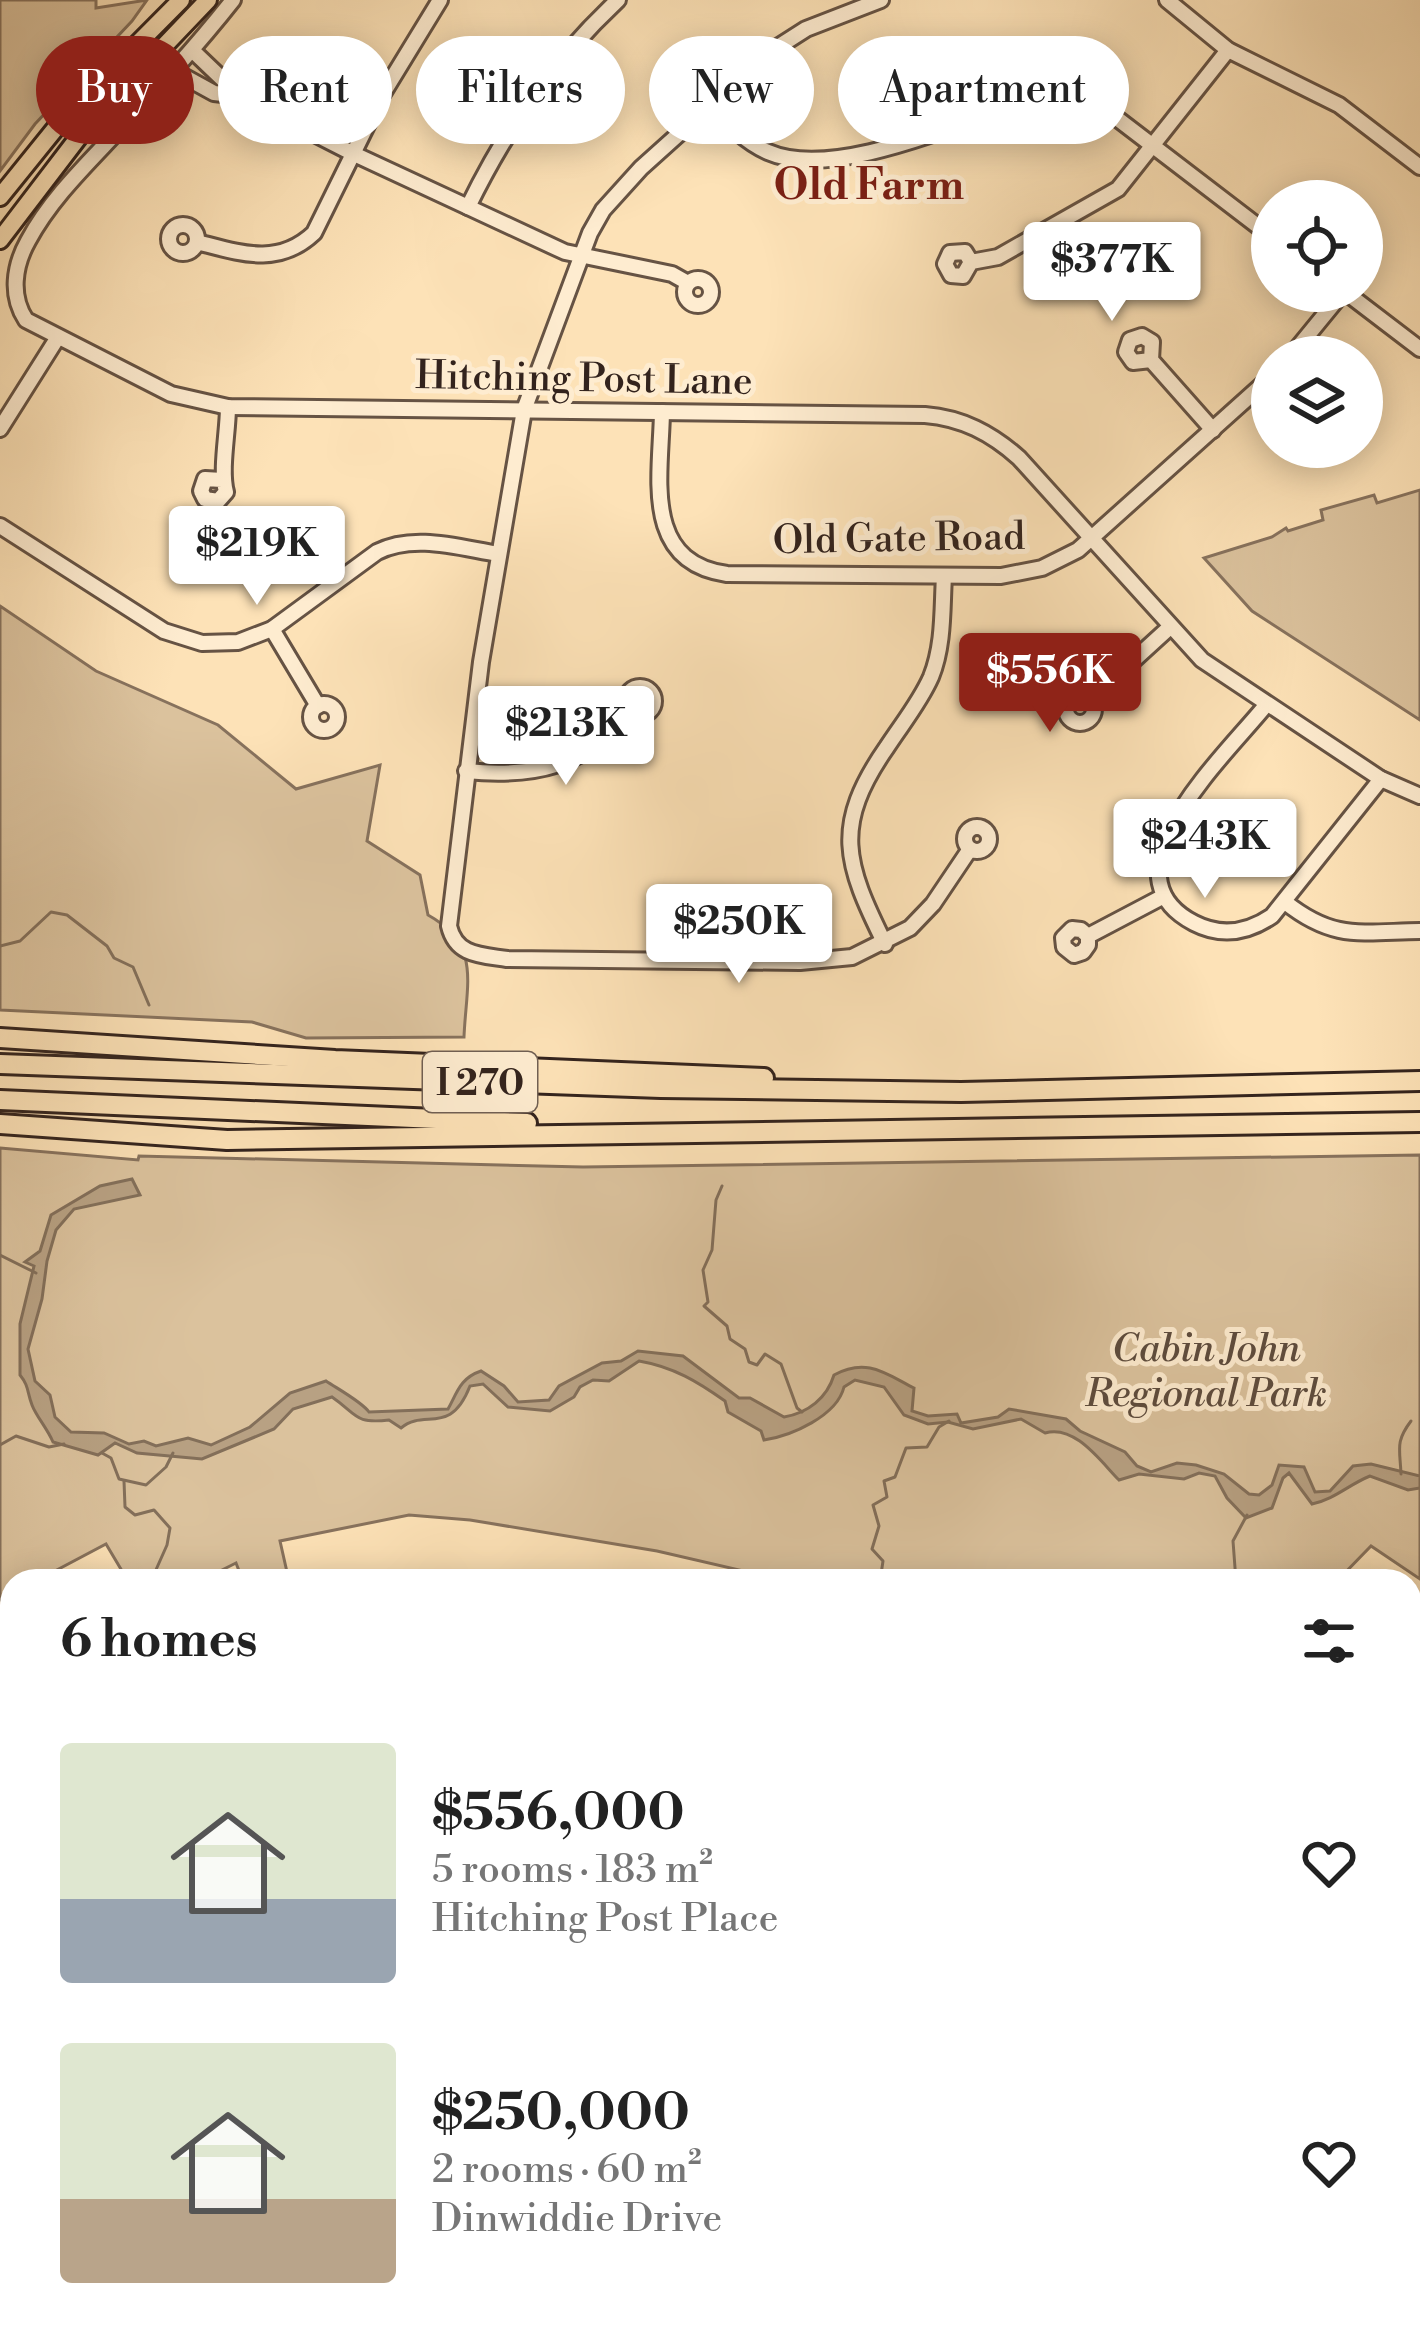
<!DOCTYPE html>
<meta charset="utf-8">
<style>
:root{--surface:#fff;--page:#f6f6f6;--text:#222;--muted:#767676;--accent:#8f2418}
body{margin:0;font-family:"Libre Bodoni",serif;background:var(--page);color:var(--text);height:100vh;display:flex;flex-direction:column;font-size:45px;white-space:nowrap}
*{box-sizing:border-box;margin:0}
p{font-size:39px;color:var(--muted)}
.icon{flex:none;width:66px;height:66px;fill:none;stroke:currentColor;stroke-width:2;stroke-linecap:round;stroke-linejoin:round}
.map{position:relative;flex:1;overflow:hidden}
.side{position:absolute;left:0px;top:1569px;width:1422px;height:768px;display:flex;flex-direction:column;background:var(--surface);border-radius:36px 36px 0 0;box-shadow:0 6px 30px #0003}
.side>*{flex:none}
.banner{position:absolute;left:36px;top:36px;width:1350px;height:108px;display:flex;gap:24px}
.controls{position:absolute;left:1251px;top:180px;display:grid;gap:24px}
.controls a{display:grid;place-items:center;width:132px;height:132px;border-radius:50%;background:var(--surface);box-shadow:0 6px 30px #0003;font-size:60px}
.price{position:absolute;translate:-50% -102px;padding:0 27px;border-radius:12px;background:#fff;color:#222;font-size:39px;line-height:78px;filter:drop-shadow(0 3px 6px #0008)}
.price::after{content:'';position:absolute;left:50%;top:72px;width:36px;height:27px;margin-left:-18px;background:inherit;clip-path:polygon(0 0,100% 0,50% 100%)}
.price.active{background:var(--accent);color:#fff}
ul{padding:0;list-style:none}
li{display:flex;align-items:center;gap:36px;height:300px;padding:0 60px}
li span{display:grid;place-items:center;flex:none;width:336px;height:240px;border-radius:12px;color:#555}
li>.icon{margin-inline-start:auto}
span .icon{width:144px;height:144px;fill:#fffc;stroke-width:1}
li b{font-size:51px}
h2{display:flex;justify-content:space-between;align-items:center;height:144px;padding:0 60px;font-size:51px}
.tag{padding:0 42px;border-radius:54px;background:var(--surface);box-shadow:0 6px 30px #0003;font-size:42px;line-height:108px}
.tag.active{background:var(--accent);color:#fff}
.map>svg:first-child{display:block}
</style>
<div class="map">
<svg width="1420" height="2337" viewBox="0 0 1420 2337">
<rect width="100%" height="100%" fill="#fde2b7"/>
<filter id="stains"><feTurbulence type="fractalNoise" baseFrequency=".00167" numOctaves="4"/><feColorMatrix values="0 0 0 0 .2 0 0 0 0 .09 0 0 0 0 .02 0 0 0 .5 -.17"/></filter>
<radialGradient id="worn" r=".72"><stop offset=".6" stop-color="#630" stop-opacity="0"/><stop offset="1" stop-color="#630" stop-opacity=".3"/></radialGradient>
<g fill="#dbc29d" stroke="#87725d" stroke-width="3">
<path d="M0 0H96V8L147 0 132 21 35 124 0 171Z"/>
<path d="M1420 490V720L1252 611 1204 558 1272 537 1286 528 1288 531 1323 520 1321 510 1374 495 1377 503Z"/>
<path d="M0 606 96 671 218 725 296 789 380 765 367 841 420 875 428 915C482 945 466 984 464 1037L306 1038 252 1022 0 1010Z"/>
<path d="M0 1148 138 1160 139 1156 583 1167 1420 1155V1579L1371 1546 1337 1581H787L657 1551 470 1520 409 1515 280 1541 289 1581H243L236 1563 200 1581H128L106 1544 36 1581H12V1594L0 1600Z"/>
</g>
<path fill="#b8a183" stroke="#836f5a" stroke-width="3" d="M132 1179 140 1195 74 1209 56 1230 47 1261 42 1299 28 1349 35 1381 50 1395 55 1417 71 1432 104 1433 129 1444 144 1441 156 1446 188 1438 211 1445 250 1427 290 1393 326 1381C338 1389 362 1402 369 1412L448 1409C457 1393 460 1378 481 1371L504 1386 518 1402 549 1400 559 1386 602 1363 621 1361 638 1351 683 1356 739 1398H750L784 1417C808 1413 827 1398 834 1375 867 1357 886 1374 914 1388L912 1411 928 1416 957 1414 961 1423 998 1417 1009 1409 1066 1419 1080 1431 1125 1452 1137 1466 1151 1472 1177 1463 1196 1465 1224 1474 1249 1494 1259 1495 1272 1485 1279 1465 1304 1467 1315 1492 1330 1491 1353 1466 1371 1464 1420 1476V1488L1408 1490 1370 1476C1348 1485 1335 1499 1312 1504L1289 1473 1283 1478 1272 1508 1246 1518 1227 1498 1215 1476 1199 1473 1184 1479 1139 1474 1119 1480C1101 1462 1075 1424 1045 1433L1021 1419 973 1429 948 1422 928 1424 904 1415 884 1387 855 1380 844 1387C837 1416 791 1436 764 1440L761 1431 728 1412 725 1401C698 1382 674 1367 639 1361L609 1381 593 1380 580 1387 574 1397 550 1411 508 1407 483 1384 470 1386C450 1437 425 1408 401 1428L389 1420C354 1424 358 1415 332 1397L293 1409 274 1429 202 1459 137 1453 115 1443 98 1455 53 1442C47 1428 36 1416 32 1405 27 1392 29 1386 20 1375V1324L34 1266 25 1262 40 1251 51 1215 100 1186Z"/>
<g fill="none" stroke-linecap="round" stroke-linejoin="round">
<g stroke="#836f5a" stroke-width="3">
<path d="M0 946 20 941 51 912 67 915 107 946 114 958 133 967 149 1005"/>
<path d="M722 1186 716 1200 712 1250 703 1270 708 1302 704 1306 727 1326 730 1339 745 1349 749 1362 757 1365 765 1354 781 1364 797 1408 802 1412"/>
<path d="M0 1255 36 1273"/>
<path d="M0 1445 16 1436 49 1447 64 1444"/>
<path d="M102 1453 111 1458 119 1479 146 1485 166 1467 173 1453"/>
<path d="M1401 1474C1400 1449 1395 1442 1411 1421"/>
<path d="M124 1481 125 1507 135 1515 154 1510 170 1528 167 1545 151 1581"/>
<path d="M880 1581 883 1561 872 1549 879 1526 873 1505 887 1497 884 1481 895 1477 906 1448 927 1447 939 1427 949 1421"/>
<path d="M1236 1581 1233 1541 1247 1515"/>
</g>
<g stroke="#665344" stroke-width="20">
<g id="minor">
<path d="M233 0C196 47 156 90 116 133 84 167 50 200 28 241 14 266 10 296 26 320L171 394 228 407 925 415C962 418 991 433 1019 458L1202 660 1381 779 1420 796"/>
<path d="M881 0 806 29 770 52 641 168 603 210 590 233 524 410 481 662 449 926C456 956 481 955 507 959L800 962 852 957 910 928 933 904 970 849"/>
<path d="M1167 0 1228 50 1339 105 1420 167"/>
<path d="M193 51 240 96 354 154 565 252 672 274 688 283"/>
<path d="M174 71 214 93 240 96"/>
<path d="M711 105C727 123 745 142 768 152 834 181 960 122 1028 100 1058 98 1081 103 1110 113L1272 237"/>
<path d="M468 207C507 127 553 61 618 0"/>
<circle cx="183" cy="239" r="14"/>
<path d="M197 242C240 253 278 267 314 233L382 95 440 0"/>
<path d="M971 262 965 252 950 253 945 264 951 275 963 276 971 262 998 257 1118 189 1228 50"/>
<circle cx="698" cy="292" r="13"/>
<path d="M1344 291 1420 349"/>
<path d="M1290 357 1344 291"/>
<path d="M1151 360 1133 362 1126 352 1130 340 1142 336 1152 342 1151 360 1213 430"/>
<path d="M662 412C661 475 641 562 727 574L1001 576 1042 568 1078 550 1272 376"/>
<path d="M0 429 58 337"/>
<path d="M222 480 205 479 201 491 205 499 218 501 226 492C220 470 228 432 228 407"/>
<path d="M0 526 164 631 202 643 238 642 272 629 377 552C414 533 460 548 499 554"/>
<path d="M272 629 318 706"/>
<circle cx="640" cy="701" r="14"/>
<circle cx="1080" cy="709" r="14"/>
<path d="M1090 700 1170 627"/>
<circle cx="324" cy="717" r="13"/>
<path d="M1266 705C1227 754 1097 873 1194 923 1221 937 1247 933 1272 916L1381 779"/>
<path d="M466 771C535 778 584 766 632 713"/>
<circle cx="977" cy="839" r="12"/>
<path d="M1285 902C1334 941 1361 932 1420 931"/>
<path d="M1088 936 1081 930 1072 929 1063 938 1064 947 1074 955 1083 952 1088 945V936L1164 896"/>
<path d="M885 944C845 863 832 826 887 747 902 724 920 702 931 677 944 645 942 609 944 576"/>
<path d="M1410 1643 1420 1646"/>
<path d="M0 1680 12 1673"/>
<path d="M1410 1685 1420 1679"/>
<path d="M0 1844 3 1854 0 1860"/>
<path d="M0 2015 12 2008"/>
<path d="M1410 2017 1420 2015"/>
<path d="M0 2092 12 2116"/>
<path d="M1410 2098 1420 2118"/>
<path d="M0 2150 12 2146"/>
<path d="M1410 2289 1420 2171"/>
<path d="M108 2325 120 2337"/>
<path d="M404 2325 406 2337"/>
<path d="M1041 2325 1045 2337"/>
<path d="M1065 2325 1067 2337"/>
<path d="M1307 2325 1311 2337"/>
<path d="M691 2337 692 2325"/>
<path d="M832 2337 836 2325"/>
<path d="M1178 2337 1179 2325"/>
<path d="M1406 2337 1407 2325"/>
</g>
</g>
<g stroke="#33231d" stroke-width="22">
<g id="major">
<path d="M0 197 63 119 181 0"/>
<path d="M0 240 84 130 208 0"/>
</g>
</g>
<g stroke="#33231d" stroke-width="24">
<g id="highway">
<path d="M0 1038 335 1060 764 1078"/>
<path d="M0 1064 661 1088 961 1092 1420 1081"/>
<path d="M0 1100 527 1123"/>
<path d="M0 1124 227 1140 1420 1122"/>
</g>
</g>
<use href="#minor" stroke="#feecd0" stroke-width="14"/>
<use href="#major" stroke="#fde2b7" stroke-width="16"/>
<use href="#highway" stroke="#fde2b7" stroke-width="18"/>
</g>
<g text-anchor="middle" stroke-width="10" stroke-linejoin="round" paint-order="stroke">
<rect fill="#feecd0" stroke="#705f53" stroke-width="3" x="423" y="1052" width="114" height="60" rx="9"/>
<g font-size="36" font-weight="bold" fill="#33231d">
<text x="480" y="1095">I 270</text>
</g>
<g font-size="39" fill="#33231d" stroke="#feecd0">
<text transform="translate(584 377) rotate(1)" y="14">Hitching Post Lane</text>
<text transform="translate(899 537) rotate(-1)" y="14">Old Gate Road</text>
</g>
<g font-size="39" font-style="italic" fill="#5d4b3d" stroke="#feecd0">
<text x="1206" y="1361">Cabin John<tspan x="1206" dy="45">Regional Park</tspan></text>
</g>
<g font-size="42" font-weight="bold" fill="#7a1f14" stroke="#feecd0">
<text x="869" y="199">Old Farm</text>
</g>
</g>
<rect width="100%" height="100%" filter="url(#stains)"/>
<rect width="100%" height="100%" fill="url(#worn)"/>
</svg>
<div class="controls">
<a><svg class="icon" aria-label="locate" viewBox="0 0 24 24"><circle cx="12" cy="12" r="6"/><path d="M12 2v4M12 18v4M2 12h4M18 12h4"/></svg></a>
<a><svg class="icon" aria-label="layers" viewBox="0 0 24 24"><path d="M12 4l9 5-9 5-9-5zM3 14l9 5 9-5"/></svg></a>
</div>
<b class="price" style="left:1112px;top:324px">$377K</b>
<b class="price" style="left:257px;top:608px">$219K</b>
<b class="price active" style="left:1050px;top:735px">$556K</b>
<b class="price" style="left:566px;top:788px">$213K</b>
<b class="price" style="left:1205px;top:901px">$243K</b>
<b class="price" style="left:739px;top:986px">$250K</b>
<div class="banner">
<a class="tag active">Buy</a>
<a class="tag">Rent</a>
<a class="tag">Filters</a>
<a class="tag">New</a>
<a class="tag">Apartment</a>
</div>
<section class="side">
<h2>6 homes<svg class="icon" aria-label="filters" viewBox="0 0 24 24"><path d="M4 7h16M4 17h16"/><circle cx="9" cy="7" r="2"/><circle cx="15" cy="17" r="2"/></svg></h2>
<ul>
<li><span style="background:linear-gradient(#dfe7d0 65%,#9aa5b1 0)"><svg class="icon" aria-label="home" viewBox="0 0 24 24"><path d="M3 11l9-7 9 7M6 9v11h12V9"/></svg></span><div><b>$556,000</b><p>5 rooms · 183 m²</p><p>Hitching Post Place</p></div><svg class="icon" aria-label="heart" viewBox="0 0 24 24"><path d="M12 20l-8-8c-3-5 5-10 8-4 3-6 11-1 8 4z"/></svg></li>
<li><span style="background:linear-gradient(#dfe7d0 65%,#b9a48a 0)"><svg class="icon" aria-label="home" viewBox="0 0 24 24"><path d="M3 11l9-7 9 7M6 9v11h12V9"/></svg></span><div><b>$250,000</b><p>2 rooms · 60 m²</p><p>Dinwiddie Drive</p></div><svg class="icon" aria-label="heart" viewBox="0 0 24 24"><path d="M12 20l-8-8c-3-5 5-10 8-4 3-6 11-1 8 4z"/></svg></li>
</ul>
</section>
</div>
